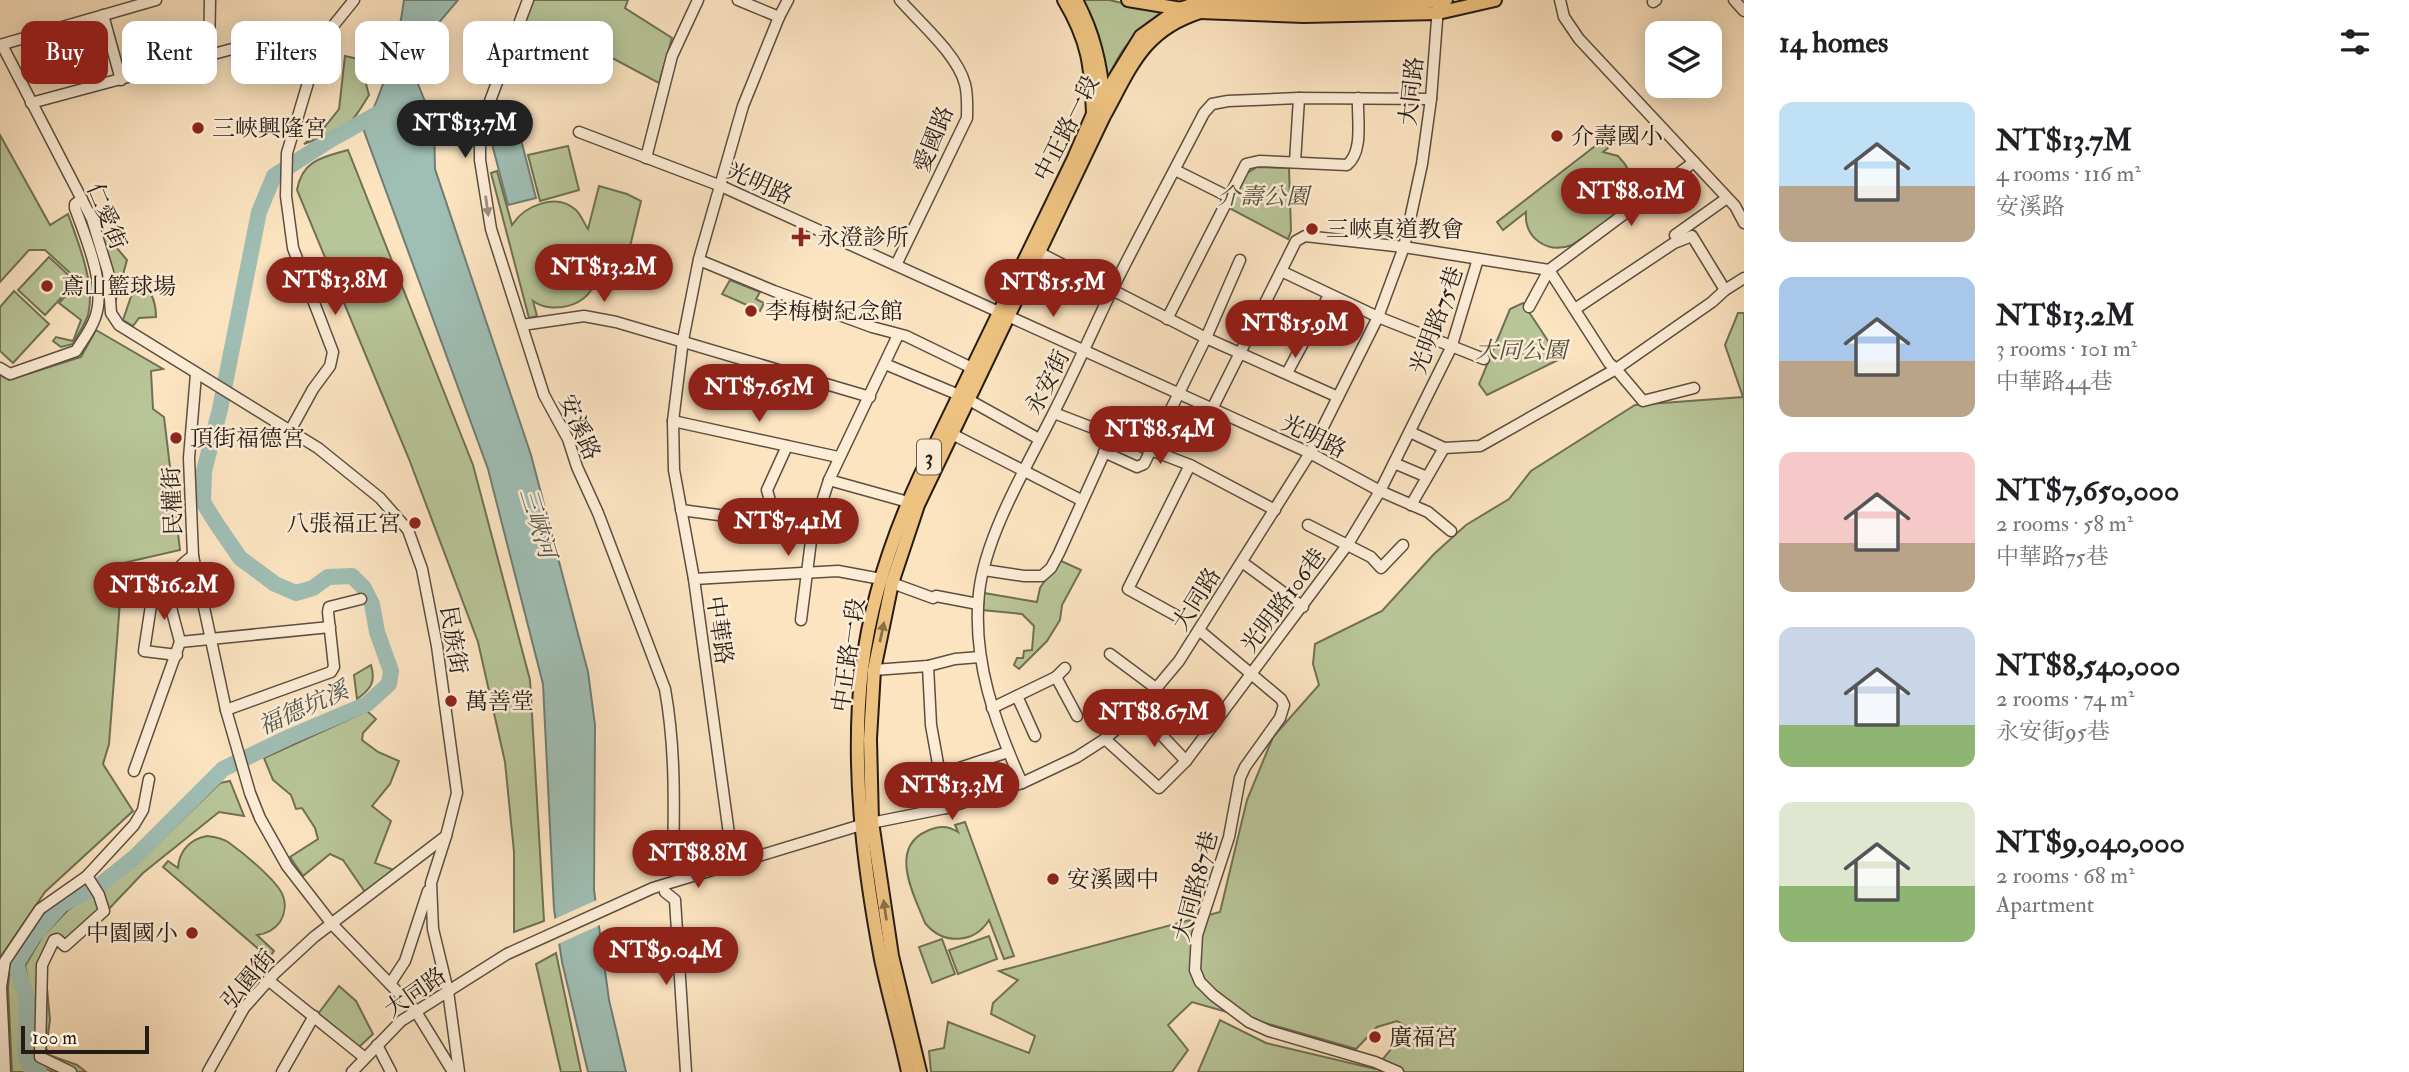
<!DOCTYPE html>
<meta charset="utf-8">
<style>
:root{--surface:#fff;--page:#f2f2f2;--text:#202124;--muted:#757577;--accent:#8f2418}
body{margin:0;font-family:"IM FELL Double Pica","Noto Serif TC",serif;background:var(--page);color:var(--text);height:100vh;display:flex;flex-direction:column;font-size:26px;white-space:nowrap}
*{box-sizing:border-box;margin:0}
p{font-size:23px;color:var(--muted)}
.icon{flex:none;width:38px;height:38px;fill:none;stroke:currentColor;stroke-width:2;stroke-linecap:round;stroke-linejoin:round}
.map{position:relative;flex:1;overflow:hidden}
.panel{display:flex;flex-direction:column;background:var(--surface);width:665px}
.panel>*{flex:none}
.hud{position:absolute;left:21px;top:21px;width:665px;height:63px;display:flex;gap:14px}
.tools{position:absolute;left:1645px;top:21px;display:grid;gap:14px}
.tools a{display:grid;place-items:center;width:77px;height:77px;border-radius:14px;background:var(--surface);box-shadow:0 4px 18px #0003;font-size:35px}
.scale{position:absolute;left:21px;bottom:18px;width:128px;box-sizing:border-box;padding-left:7px;border:4px solid #261c15;border-top:0;font-size:19px;line-height:24px;white-space:nowrap;color:#261c15;-webkit-text-stroke:5px #fdedd7;paint-order:stroke}
.price{position:absolute;translate:-50% -60px;padding:0 16px;border-radius:24px;background:var(--accent);color:#fff;font-size:23px;line-height:46px;filter:drop-shadow(0 2px 4px #0008)}
.price::after{content:'';position:absolute;left:50%;top:42px;width:21px;height:16px;margin-left:-10px;background:inherit;clip-path:polygon(0 0,100% 0,50% 100%)}
.price.selected{background:#222;color:#fff}
ul{padding:0;list-style:none}
li{display:flex;align-items:center;gap:21px;height:175px;padding:0 35px}
li span{display:grid;place-items:center;flex:none;width:196px;height:140px;border-radius:14px;color:#555}
li>.icon{margin-inline-start:auto}
span .icon{width:84px;height:84px;fill:#fffc;stroke-width:1}
li b{font-size:30px}
h2{display:flex;justify-content:space-between;align-items:center;height:84px;padding:0 35px;font-size:30px}
.tag{padding:0 24px;border-radius:14px;background:var(--surface);box-shadow:0 4px 18px #0003;font-size:24px;line-height:63px}
.tag.selected{background:var(--accent);color:#fff}
main{display:flex;flex:1;min-height:0}
.map>svg:first-child{display:block}
</style>
<main>
<div class="map">
<svg width="1744" height="1072" viewBox="0 0 1744 1072">
<rect width="100%" height="100%" fill="#fce4c1"/>
<filter id="stains"><feTurbulence type="fractalNoise" baseFrequency=".00286" numOctaves="4"/><feColorMatrix values="0 0 0 0 .2 0 0 0 0 .09 0 0 0 0 .02 0 0 0 .5 -.17"/></filter>
<radialGradient id="worn" r=".72"><stop offset=".6" stop-color="#630" stop-opacity="0"/><stop offset="1" stop-color="#630" stop-opacity=".3"/></radialGradient>
<g fill="#b8c598" stroke="#6f7056" stroke-width="2">
<path d="M531 0H628L625 8 672 38 659 83 601 52 593 67 517 33Z"/>
<path d="M1082 0H1109L1162 12C1132 36 1122 46 1106 82 1103 49 1100 28 1082 0Z"/>
<path d="M345 56 363 60 362 69 369 95C364 103 359 112 353 119 349 124 311 142 304 144L323 129 339 109Z"/>
<path d="M0 135 50 225 68 214C78 242 96 285 88 315 85 325 77 335 73 344L61 347 53 341 56 337 73 341 81 320 59 303 79 281 45 250H29L0 282Z"/>
<path d="M1608 136 1614 143 1603 152 1618 156C1659 198 1603 223 1572 245 1548 254 1524 239 1526 212L1503 230 1497 222Z"/>
<path d="M568 146 579 190 540 201 528 155Z"/>
<path d="M348 150 473 465 530 680 544 921 514 932V852L505 762 478 642 409 459 297 190C302 160 323 157 348 150Z"/>
<path d="M1257 167 1289 168 1291 231 1288 239 1231 209 1244 175Z"/>
<path d="M497 171 512 225C524 206 556 192 576 210 581 215 584 223 588 229L599 186 627 194 641 201 627 259 593 253C595 262 597 272 595 281 589 306 552 315 533 301L537 316 529 318 491 173Z"/>
<path d="M100 228 127 260 115 303 112 274Z"/>
<path d="M49 257 76 282 45 315 18 290Z"/>
<path d="M138 276C150 289 156 300 156 317L139 318 133 326 123 320Z"/>
<path d="M730 280 760 292 756 299 764 303 760 311 722 294Z"/>
<path d="M14 291 49 324 13 363 0 351V307Z"/>
<path d="M1523 303 1560 359 1487 395 1479 384 1510 309Z"/>
<path d="M1738 313H1744V1072H1198L1220 1020 1266 1043 1375 1069 1408 1028 1397 1021 1377 1027 1356 1049 1192 1002 1168 1025 1188 1050 1172 1072H931L929 1051 944 1048 948 1022 1029 1053 1035 1036 991 1014 993 1003 1018 980 999 971 1220 912 1247 800 1273 737 1319 685 1313 664 1315 644 1382 611 1434 554 1466 525 1509 499 1531 471 1635 405 1743 397 1725 345Z"/>
<path d="M96 330 163 369 151 371 153 409 164 417 180 550 123 563 109 744 103 764 133 811 45 892 0 958V375L9 380 81 357Z"/>
<path d="M1059 560 1081 570 1062 605 1060 620 1047 641 1019 669 1014 665 1017 658H1023L1024 651 1032 650 1034 626 1022 614 982 610 984 593 1037 602 1040 588Z"/>
<path d="M371 665C376 682 371 689 357 699L354 675Z"/>
<path d="M367 711 376 719 363 733 362 740 378 752 399 761 390 784 372 806 391 821 375 863 394 870 365 892 343 860 330 854 303 876 290 857 318 839 315 828 302 808 296 809 291 795 273 780 264 758Z"/>
<path d="M230 781 244 816 219 812 143 873 105 913 65 949 56 943 45 967 50 1020 46 1048 49 1055 77 1065 86 1072H53L36 1065 32 1054V998L25 966 42 937 68 910 137 864 220 783Z"/>
<path d="M965 822 1014 956 1004 959 989 920C974 944 943 945 925 923 914 895 888 848 927 831 938 826 947 825 958 832L955 825Z"/>
<path d="M207 836C215 837 222 838 228 842 242 852 278 881 283 896 286 904 285 914 280 922 274 930 266 934 257 935L274 951 269 958 163 867 168 861 178 868C179 850 191 839 207 836Z"/>
<path d="M989 936 997 959 958 974 949 950Z"/>
<path d="M942 939 955 974 932 983 919 947Z"/>
<path d="M556 953 581 1072H561L536 964Z"/>
<path d="M10 966 20 999V1055L26 1072H12L8 988Z"/>
<path d="M339 986 356 1001 373 1034 359 1047 318 1014Z"/>
</g>
<g fill="#9fbeb4" stroke="#6f7d74" stroke-width="2">
<path d="M404 0H458L430 33 418 84 434 124 435 169 531 455 588 672 595 725 594 890 609 1000 626 1072H588L562 962 554 909 543 684 488 469 364 131C383 88 398 47 404 0Z"/>
<path d="M520 136 536 198 508 205 492 144Z"/>
</g>
<g fill="#fce4c1">
<path d="M391 49 428 59 424 73 387 65Z"/>
<path d="M599 899 602 924 556 945 552 920Z"/>
</g>
<g fill="none" stroke-linecap="round" stroke-linejoin="round">
<path stroke="#9fbeb4" stroke-width="16" d="M39 1072 31 1069 25 1055 27 999 16 964 33 937 61 905 100 885 136 856 223 769 289 737 367 704 389 684 391 671 377 632 372 604 364 588 352 576 328 577 313 588 296 593 275 584 240 558 216 523 203 502 204 471 220 409 259 212 274 176 330 140 386 109"/>
<g stroke="#5c4e40" stroke-width="13">
<g id="minor">
<path d="M528 0 490 101 480 140V160L491 229 544 395 568 439 577 467 598 513 665 689C676 750 674 810 673 871"/>
<path d="M738 0 779 17"/>
<path d="M1560 0 1564 17 1579 39 1735 206 1744 223"/>
<path d="M1734 0 1744 11"/>
<path d="M1653 2 1656 0"/>
<path d="M103 15 121 80"/>
<path d="M0 45 156 0"/>
<path d="M2 45 92 219 108 272 111 313 119 325 318 448 380 498 408 530 422 569 437 646 457 793 446 836 314 937 275 973 244 1008 208 1072"/>
<path d="M209 54 210 0"/>
<path d="M31 103 247 45C283 44 286 51 310 76"/>
<path d="M579 132 721 186 1310 453 1380 491 1428 512 1451 531"/>
<path d="M646 158 672 56 698 0"/>
<path d="M1295 162 1299 98"/>
<path d="M1175 170 1229 197"/>
<path d="M1675 235 1727 198"/>
<path d="M1040 253 1206 338 1338 397"/>
<path d="M699 260 774 291 872 327 906 336 972 368"/>
<path d="M896 265 967 118C967 106 968 96 965 84 957 54 920 23 900 0"/>
<path d="M1281 271 1378 317 1484 359"/>
<path d="M1529 307 1549 270 1694 162"/>
<path d="M1575 309 1674 243 1692 236 1725 290"/>
<path d="M1167 319 1246 164 1259 161 1347 165C1364 151 1357 118 1358 98"/>
<path d="M522 325 584 316 616 322 870 397"/>
<path d="M885 364 959 395"/>
<path d="M0 368 10 374 76 351C82 341 91 330 95 318 107 286 86 238 75 208V204L82 199"/>
<path d="M1287 373 1329 295"/>
<path d="M196 374 189 458 193 556 226 710 250 793 260 818 287 866 332 924 415 1010 453 1072"/>
<path d="M969 400 1039 439"/>
<path d="M1212 409 1296 241 1305 236 1404 247 1549 270 1609 363 1616 369 1643 401 1694 388"/>
<path d="M1054 413 1190 465 1275 510"/>
<path d="M673 421 838 457"/>
<path d="M291 429 313 389 330 366 333 352 293 248 286 196 287 153 310 76 319 62 323 45 329 31 354 0"/>
<path d="M1410 432 1444 448 1480 446 1616 369 1712 302 1725 290 1744 278"/>
<path d="M952 434 1081 500"/>
<path d="M1104 452 1137 467 1144 464 1206 338 1240 260"/>
<path d="M1394 463 1427 477"/>
<path d="M829 480 908 502"/>
<path d="M1411 505 1444 448"/>
<path d="M681 510 764 521"/>
<path d="M1308 525 1371 557 1381 568 1403 545"/>
<path d="M752 537 772 508 767 490 787 446"/>
<path d="M1242 562 1303 607"/>
<path d="M984 570 1024 576H1042L1051 568 1059 553 1112 436"/>
<path d="M694 579 838 571 881 579"/>
<path d="M892 583 933 598 936 596 978 604"/>
<path d="M154 586 144 651 177 655"/>
<path d="M1177 616 1128 589 1190 465"/>
<path d="M801 620 812 533 829 480 898 335"/>
<path d="M1199 630 1281 699 1284 705 1280 718 1245 767 1240 778 1229 837 1197 935 1195 970 1200 982 1213 995 1249 1022 1269 1031 1375 1062 1398 1072"/>
<path d="M180 642C172 607 156 580 193 556"/>
<path d="M1110 654 1157 689"/>
<path d="M928 666 931 725 946 808"/>
<path d="M874 670 928 666 955 659 980 657"/>
<path d="M1056 677 1077 716"/>
<path d="M1017 696 1035 736"/>
<path d="M992 708 1056 677 1065 668"/>
<path d="M226 710 331 672 334 667 328 612 329 607 361 599"/>
<path d="M1105 739 1159 788 1186 761 1138 710"/>
<path d="M1186 761 1348 544 1380 491 1451 348 1478 259"/>
<path d="M134 771 180 642 330 627"/>
<path d="M938 775 1008 752"/>
<path d="M1022 783C995 723 972 660 979 593 985 536 1028 464 1054 412 1074 373 1092 332 1111 292 1141 232 1173 173 1204 113L1212 104 1228 101 1299 98 1431 99"/>
<path d="M446 836 431 883 433 929 448 991 459 1072"/>
<path d="M733 863 694 579 674 470 673 421 683 340 699 259 743 106 779 17 788 0"/>
<path d="M665 892 675 900 686 1072"/>
<path d="M268 980 365 1058"/>
<path d="M390 984 405 961 428 891"/>
<path d="M377 1045 391 1072"/>
<path d="M5 1072 1 987 5 961 40 909 87 876 134 825 143 810 149 779"/>
<path d="M71 1072 40 1057 42 965 54 940 57 939 65 946 104 911 99 895 87 876"/>
<path d="M282 1072 314 1016"/>
<path d="M352 1072 401 1021 507 954 653 888 861 825 946 808 1022 783 1077 757 1105 739 1138 710 1179 661 1310 453 1378 317 1404 247 1422 164 1431 99 1438 7"/>
</g>
</g>
<g stroke="#261c15" stroke-width="16">
<g id="major">
<path d="M1064 0C1089 42 1091 66 1093 114"/>
<path d="M1076 0C1093 32 1101 62 1103 98"/>
<path d="M1128 0 1200 12 1304 16 1438 13 1495 0"/>
<path d="M1196 1 1303 6 1405 4 1446 0"/>
<path d="M908 1072C900 1034 889 997 881 959 863 864 851 765 862 669 870 602 892 537 920 476L1074 158 1093 114 1141 36 1177 10 1203 1"/>
<path d="M920 1072 892 956 872 822 870 739 874 670 892 583 918 505 1104 116C1131 67 1143 30 1200 12"/>
</g>
</g>
<use href="#minor" stroke="#fdedd7" stroke-width="10"/>
<use href="#major" stroke="#eec280" stroke-width="12"/>
</g>
<defs><path id="oneway-solid" d="M-6-.8H1V-3.2L6.5 0L1 3.2V.8H-6Z" transform="scale(1.75)"/></defs>
<use fill="#9c8f80" href="#oneway-solid" transform="translate(487 206) rotate(82)"/>
<g fill="#8a6f4a">
<use href="#oneway-solid" transform="translate(882 632) rotate(-78)"/>
<use href="#oneway-solid" transform="translate(885 910) rotate(-98)"/>
</g>
<g fill="#8f2418" stroke="#fdedd7" stroke-width="2.5">
<circle cx="198" cy="128" r="7"/>
<circle cx="1557" cy="136" r="7"/>
<circle cx="1312" cy="229" r="7"/>
<path d="M797.5 226.5h7v7h7v7h-7v7h-7v-7h-7v-7h7z"/>
<circle cx="47" cy="286" r="7"/>
<circle cx="751" cy="311" r="7"/>
<circle cx="176" cy="438" r="7"/>
<circle cx="415" cy="523" r="7"/>
<circle cx="451" cy="701" r="7"/>
<circle cx="1053" cy="879" r="7"/>
<circle cx="192" cy="933" r="7"/>
<circle cx="1375" cy="1037" r="7"/>
</g>
<g text-anchor="middle" stroke-width="5" stroke-linejoin="round" paint-order="stroke">
<rect fill="#fdedd7" stroke="#665b4f" stroke-width="2" x="917" y="439.5" width="24" height="35" rx="5"/>
<g font-size="21" font-weight="bold" fill="#261c15">
<text x="929" y="464">3</text>
</g>
<g font-size="23" fill="#261c15" stroke="#fdedd7">
<text transform="translate(1411 91) rotate(-84)" y="8">大同路</text>
<text transform="translate(1066 128) rotate(-63)" y="8">中正路一段</text>
<text transform="translate(933 139) rotate(-68)" y="8">愛國路</text>
<text transform="translate(760 183) rotate(24)" y="8">光明路</text>
<text transform="translate(107 216) rotate(68)" y="8">仁愛街</text>
<text transform="translate(1436 320) rotate(-70)" y="8">光明路75巷</text>
<text transform="translate(1047 382) rotate(-63)" y="8">永安街</text>
<text transform="translate(580 427) rotate(66)" y="8">安溪路</text>
<text transform="translate(1314 436) rotate(26)" y="8">光明路</text>
<text transform="translate(172 501) rotate(-92)" y="8">民權街</text>
<text transform="translate(1196 599) rotate(-58)" y="8">大同路</text>
<text transform="translate(1283 600) rotate(-53)" y="8">光明路106巷</text>
<text transform="translate(720 630) rotate(82)" y="8">中華路</text>
<text transform="translate(454 640) rotate(81)" y="8">民族街</text>
<text transform="translate(848 655) rotate(-82)" y="8">中正路一段</text>
<text transform="translate(1195 886) rotate(-75)" y="8">大同路87巷</text>
<text transform="translate(248 979) rotate(-50)" y="8">弘園街</text>
<text transform="translate(415 992) rotate(-35)" y="8">大同路</text>
</g>
<g font-size="23" fill="#261c15" stroke="#fdedd7" text-anchor="start">
<text x="212" y="136">三峽興隆宮</text>
<text x="1571" y="144">介壽國小</text>
<text x="1326" y="237">三峽真道教會</text>
<text x="817" y="245">永澄診所</text>
<text x="61" y="294">鳶山籃球場</text>
<text x="765" y="319">李梅樹紀念館</text>
<text x="190" y="446">頂街福德宮</text>
<text x="401" y="531" text-anchor="end">八張福正宮</text>
<text x="465" y="709">萬善堂</text>
<text x="1067" y="887">安溪國中</text>
<text x="178" y="941" text-anchor="end">中園國小</text>
<text x="1389" y="1045">廣福宮</text>
</g>
<g font-size="23" font-style="italic" fill="#524f3c" stroke="#fdedd7">
<text x="1263" y="204">介壽公園</text>
<text x="1521" y="358">大同公園</text>
</g>
<g font-size="24" font-style="italic" fill="#50554d" stroke="#fdedd7">
<text transform="translate(538 523) rotate(73)" y="8">三峽河</text>
<text transform="translate(303 708) rotate(-24)" y="8">福德坑溪</text>
</g>
</g>
<rect width="100%" height="100%" filter="url(#stains)"/>
<rect width="100%" height="100%" fill="url(#worn)"/>
</svg>
<div class="tools">
<a><svg class="icon" aria-label="layers" viewBox="0 0 24 24"><path d="M12 4l9 5-9 5-9-5zM3 14l9 5 9-5"/></svg></a>
</div>
<div class="scale">100 m</div>
<b class="price selected" style="left:465px;top:160px">NT$13.7M</b>
<b class="price" style="left:1631px;top:228px">NT$8.01M</b>
<b class="price" style="left:604px;top:304px">NT$13.2M</b>
<b class="price" style="left:335px;top:317px">NT$13.8M</b>
<b class="price" style="left:1053px;top:319px">NT$15.5M</b>
<b class="price" style="left:1295px;top:360px">NT$15.9M</b>
<b class="price" style="left:759px;top:424px">NT$7.65M</b>
<b class="price" style="left:1160px;top:466px">NT$8.54M</b>
<b class="price" style="left:788px;top:558px">NT$7.41M</b>
<b class="price" style="left:164px;top:622px">NT$16.2M</b>
<b class="price" style="left:1154px;top:749px">NT$8.67M</b>
<b class="price" style="left:952px;top:822px">NT$13.3M</b>
<b class="price" style="left:698px;top:890px">NT$8.8M</b>
<b class="price" style="left:666px;top:987px">NT$9.04M</b>
<div class="hud">
<a class="tag selected">Buy</a>
<a class="tag">Rent</a>
<a class="tag">Filters</a>
<a class="tag">New</a>
<a class="tag">Apartment</a>
</div>
</div>
<section class="panel">
<h2>14 homes<svg class="icon" aria-label="filters" viewBox="0 0 24 24"><path d="M4 7h16M4 17h16"/><circle cx="9" cy="7" r="2"/><circle cx="15" cy="17" r="2"/></svg></h2>
<ul>
<li><span style="background:linear-gradient(#bfe0f5 60%,#b9a48a 0)"><svg class="icon" aria-label="home" viewBox="0 0 24 24"><path d="M3 11l9-7 9 7M6 9v11h12V9"/></svg></span><div><b>NT$13.7M</b><p>4 rooms · 116 m²</p><p>安溪路</p></div></li>
<li><span style="background:linear-gradient(#a9c7e8 60%,#b9a48a 0)"><svg class="icon" aria-label="home" viewBox="0 0 24 24"><path d="M3 11l9-7 9 7M6 9v11h12V9"/></svg></span><div><b>NT$13.2M</b><p>3 rooms · 101 m²</p><p>中華路44巷</p></div></li>
<li><span style="background:linear-gradient(#f6c9c9 65%,#b9a48a 0)"><svg class="icon" aria-label="home" viewBox="0 0 24 24"><path d="M3 11l9-7 9 7M6 9v11h12V9"/></svg></span><div><b>NT$7,650,000</b><p>2 rooms · 58 m²</p><p>中華路75巷</p></div></li>
<li><span style="background:linear-gradient(#c9d6e8 70%,#8fb573 0)"><svg class="icon" aria-label="home" viewBox="0 0 24 24"><path d="M3 11l9-7 9 7M6 9v11h12V9"/></svg></span><div><b>NT$8,540,000</b><p>2 rooms · 74 m²</p><p>永安街95巷</p></div></li>
<li><span style="background:linear-gradient(#dfe7d0 60%,#8fb573 0)"><svg class="icon" aria-label="home" viewBox="0 0 24 24"><path d="M3 11l9-7 9 7M6 9v11h12V9"/></svg></span><div><b>NT$9,040,000</b><p>2 rooms · 68 m²</p><p>Apartment</p></div></li>
</ul>
</section>
</main>
